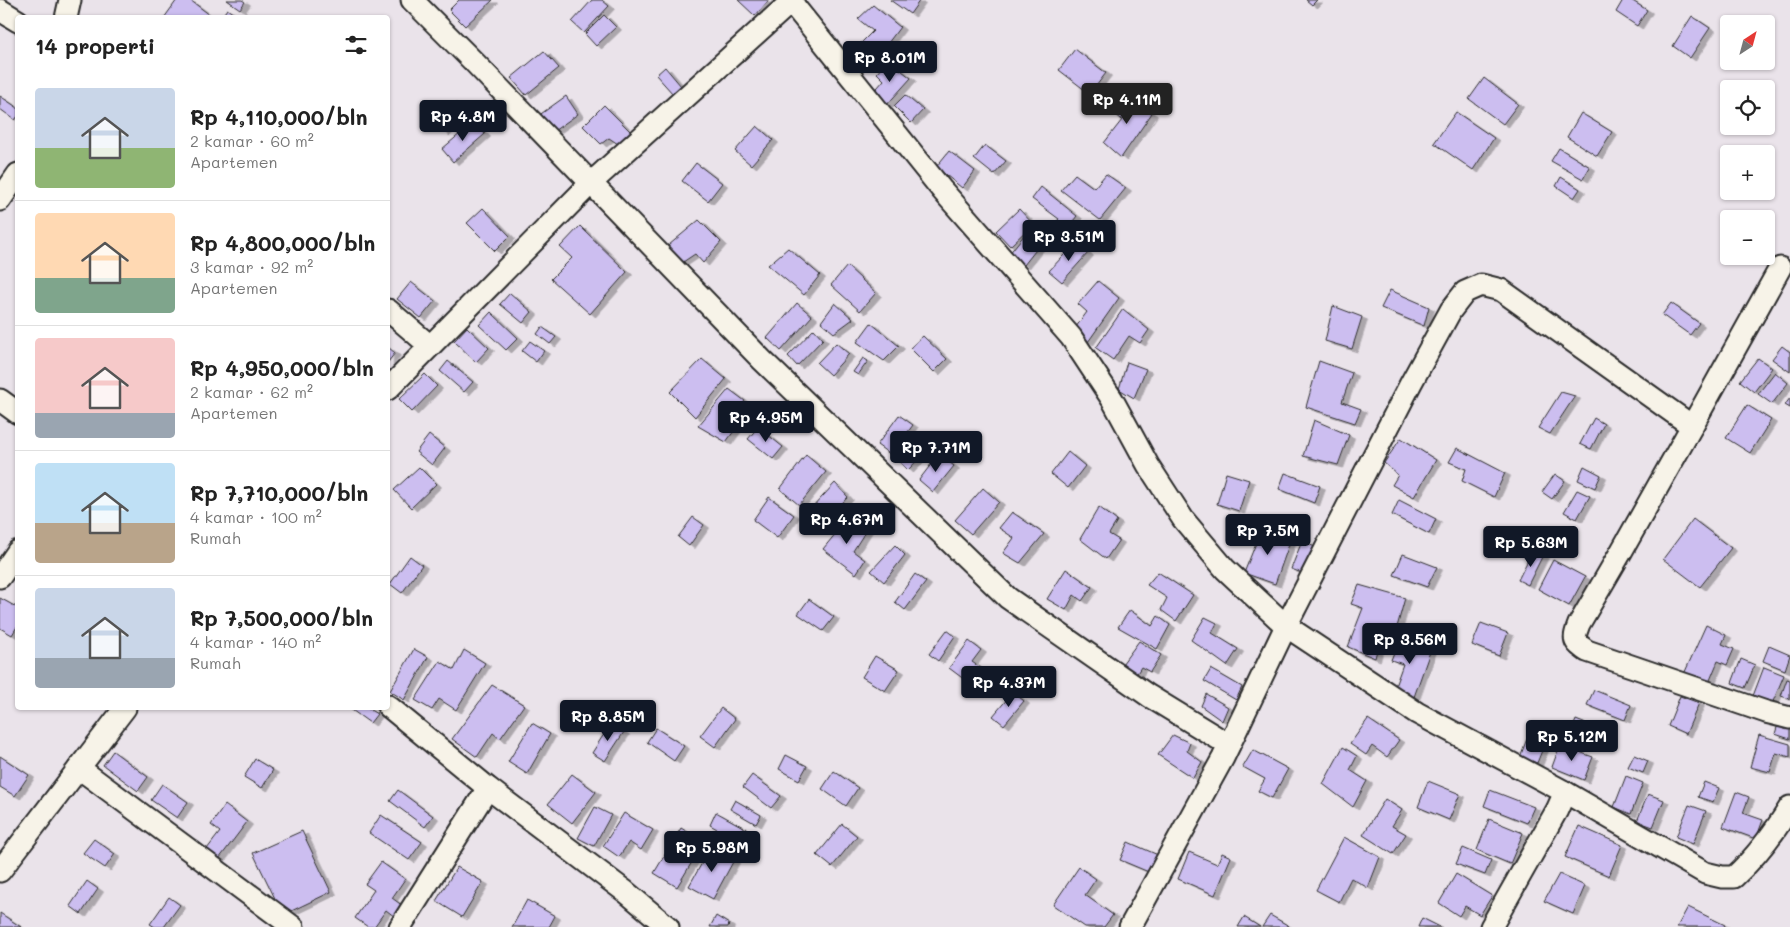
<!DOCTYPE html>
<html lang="id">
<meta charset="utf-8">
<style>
:root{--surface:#fff;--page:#f6f6f6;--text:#222;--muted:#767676;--line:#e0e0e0;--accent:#111827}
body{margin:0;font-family:Mali,sans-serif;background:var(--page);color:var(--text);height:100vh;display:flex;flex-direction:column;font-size:19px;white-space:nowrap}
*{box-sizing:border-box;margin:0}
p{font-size:16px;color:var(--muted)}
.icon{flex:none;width:28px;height:28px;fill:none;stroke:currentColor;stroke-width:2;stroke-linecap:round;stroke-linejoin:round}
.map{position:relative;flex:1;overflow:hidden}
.details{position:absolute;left:15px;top:15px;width:375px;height:695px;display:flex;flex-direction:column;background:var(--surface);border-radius:5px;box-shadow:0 1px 4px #0004}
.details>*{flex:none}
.needle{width:32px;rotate:36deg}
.tools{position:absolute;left:1720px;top:15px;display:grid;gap:10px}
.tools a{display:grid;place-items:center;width:55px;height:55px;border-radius:5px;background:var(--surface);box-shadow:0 1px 4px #0004;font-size:25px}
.price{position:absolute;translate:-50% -42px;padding:0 11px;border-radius:5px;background:var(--accent);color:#fff;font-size:16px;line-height:32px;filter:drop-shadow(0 1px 2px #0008)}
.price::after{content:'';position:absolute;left:50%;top:30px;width:15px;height:11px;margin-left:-8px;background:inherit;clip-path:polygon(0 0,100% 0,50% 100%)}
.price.active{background:#222;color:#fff}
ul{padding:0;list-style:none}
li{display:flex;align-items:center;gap:15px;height:125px;padding:0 20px}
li+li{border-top:1px solid var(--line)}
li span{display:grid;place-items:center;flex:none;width:140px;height:100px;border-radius:5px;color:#555}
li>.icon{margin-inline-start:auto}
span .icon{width:60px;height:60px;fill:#fffc;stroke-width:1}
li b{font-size:21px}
h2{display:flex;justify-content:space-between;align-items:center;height:60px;padding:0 20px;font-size:21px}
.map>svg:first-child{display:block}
</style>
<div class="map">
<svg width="1790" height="927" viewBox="0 0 1790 927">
<defs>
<filter id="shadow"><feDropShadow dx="5.5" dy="3" stdDeviation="0" flood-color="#0004"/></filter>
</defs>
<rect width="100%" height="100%" fill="#eae3ea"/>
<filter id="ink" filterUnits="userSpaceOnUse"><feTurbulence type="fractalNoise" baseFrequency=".02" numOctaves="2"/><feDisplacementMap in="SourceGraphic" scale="10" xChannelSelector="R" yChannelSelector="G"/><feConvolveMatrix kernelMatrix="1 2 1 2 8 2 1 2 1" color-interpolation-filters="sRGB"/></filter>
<g filter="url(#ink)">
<g fill="#ccbef0" stroke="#2b2b2b" filter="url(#shadow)">
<path d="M177 0H190L214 18H164Z"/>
<path d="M227 0H242L245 2 240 9Z"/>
<path d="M459 0H493L465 26 449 10Z"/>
<path d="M592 0H602L609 6 584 33 572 22Z"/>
<path d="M738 0H769L755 16Z"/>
<path d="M890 0H920L910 14Z"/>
<path d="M1306 0H1317L1312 5Z"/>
<path d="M1623 0H1631L1647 10 1637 26 1616 12Z"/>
<path d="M873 5 900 27 879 55 861 43 873 31 858 19Z"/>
<path d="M227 9 240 18H225L222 16Z"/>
<path d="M604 15 616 27 596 46 585 34Z"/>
<path d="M1692 16 1710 28 1690 58 1673 46Z"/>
<path d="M1075 49 1106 73 1090 94 1059 70Z"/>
<path d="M544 51 559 68 526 95 511 78Z"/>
<path d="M888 60 911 78 884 108 871 95 884 80 877 73Z"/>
<path d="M665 67 681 86 673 94 656 75Z"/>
<path d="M1484 78 1518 104 1503 124 1469 99Z"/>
<path d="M905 95 923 110 911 123 894 106Z"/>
<path d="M1127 95 1152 113 1121 158 1104 143 1122 120 1113 112Z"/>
<path d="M0 96 18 108V116L15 120 0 109Z"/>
<path d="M566 96 578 114 551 133 538 116Z"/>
<path d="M457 103 466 115 444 133 434 120Z"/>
<path d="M604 105 634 135 624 148 609 138 601 144 583 126Z"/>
<path d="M1456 112 1494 138 1473 170 1434 143Z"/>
<path d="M1581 113 1612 132 1597 156 1567 137Z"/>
<path d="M474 122 485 134 453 162 442 149Z"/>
<path d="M757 126 773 140 751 165 735 151Z"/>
<path d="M985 145 1006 161 994 175 974 159Z"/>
<path d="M1559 148 1590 167 1583 179 1551 161Z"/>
<path d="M949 151 975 171 962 188 936 167Z"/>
<path d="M696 163 722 183 708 201 682 181Z"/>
<path d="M1075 174 1094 188 1106 174 1126 188 1100 220 1061 190Z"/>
<path d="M1561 177 1580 189 1574 198 1556 186Z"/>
<path d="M1041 187 1077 216 1062 235 1052 226 1059 219 1032 199Z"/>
<path d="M483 208 510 236 495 251 467 223Z"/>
<path d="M1019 209 1033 224 1010 246 996 231Z"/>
<path d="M699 220 721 242 703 263 695 254 677 266 663 250Z"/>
<path d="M1033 224 1047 236 1024 265 1009 254Z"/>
<path d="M580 226 627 272 590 314 551 279 572 258 560 247Z"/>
<path d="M1076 242 1088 253 1062 282 1049 271Z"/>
<path d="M788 248 820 275 804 295 768 265Z"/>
<path d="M847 266 876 293 860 311 831 285Z"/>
<path d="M1098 281 1119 298 1088 342 1073 331 1087 312 1078 304Z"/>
<path d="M411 282 435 301 421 318 397 299Z"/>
<path d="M1390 290 1429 307 1424 326 1381 308Z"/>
<path d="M510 293 532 312 523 323 500 304Z"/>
<path d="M797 303 812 316 781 351 767 338Z"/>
<path d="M835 303 853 319 834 333 821 322Z"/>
<path d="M1671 303 1699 323 1690 335 1662 315Z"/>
<path d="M1333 306 1362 317 1352 349 1325 341Z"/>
<path d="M1123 309 1149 330 1140 343 1129 336 1113 360 1096 348Z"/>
<path d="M491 312 518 338 506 350 479 325Z"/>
<path d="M871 323 899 346 884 361 857 342Z"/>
<path d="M467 327 489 348 476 362 454 341Z"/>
<path d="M542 327 556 337 550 344 537 334Z"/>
<path d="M814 329 823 339 797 366 788 356Z"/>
<path d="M923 336 947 359 934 372 910 348Z"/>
<path d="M530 341 544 351 536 362 522 351Z"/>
<path d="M836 343 849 354 830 375 817 363Z"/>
<path d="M1782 346 1790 352V372L1772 359Z"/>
<path d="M388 347 395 353 388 362Z"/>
<path d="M863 358 868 361 858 375 853 372Z"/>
<path d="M1758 358 1772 368 1754 392 1740 381Z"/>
<path d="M702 359 726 379 695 417 670 392Z"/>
<path d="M448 361 473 382 464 392 440 371Z"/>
<path d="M1319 361 1352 373 1342 402 1361 409 1355 423 1306 407Z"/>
<path d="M1127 362 1146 369 1134 398 1119 389Z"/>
<path d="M1775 372 1788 383 1772 404 1758 394Z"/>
<path d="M425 374 437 386 412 412 399 399Z"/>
<path d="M729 389 745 401 730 421 737 427 726 442 698 426Z"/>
<path d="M1561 392 1575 396 1550 434 1538 428Z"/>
<path d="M1790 398V408L1785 405Z"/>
<path d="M1747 405 1771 420 1750 453 1726 438Z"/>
<path d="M899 415 913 425 891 455 877 445Z"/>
<path d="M1594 418 1604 424 1591 449 1580 444Z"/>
<path d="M1314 420 1349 435 1338 465 1303 456Z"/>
<path d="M758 427 783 447 773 459 748 439Z"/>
<path d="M429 435 445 448 432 465 416 452Z"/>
<path d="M918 436 930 447 908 470 896 459Z"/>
<path d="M1401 438 1436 460 1414 497 1392 485 1398 475 1384 463Z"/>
<path d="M1457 448 1505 473 1494 497 1462 481 1466 469 1449 462Z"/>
<path d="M1068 452 1085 466 1068 488 1051 474Z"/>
<path d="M939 454 954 466 933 492 919 480Z"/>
<path d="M806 455 826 472 799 505 780 489Z"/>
<path d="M1584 466 1601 475 1595 488 1578 480Z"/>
<path d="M419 467 436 484 411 508 394 490Z"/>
<path d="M1226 473 1249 480 1239 511 1217 504Z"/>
<path d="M1285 473 1320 486 1314 503 1279 489Z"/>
<path d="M1555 474 1565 481 1552 499 1542 492Z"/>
<path d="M835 483 848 497 824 522 811 509Z"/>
<path d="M983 488 999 502 971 534 955 520Z"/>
<path d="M1577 490 1590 496 1577 519 1564 512Z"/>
<path d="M769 497 794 515 777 538 753 520Z"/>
<path d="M1399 500 1436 519 1429 534 1392 515Z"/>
<path d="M1099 507 1117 521 1109 534 1119 540 1106 559 1080 539Z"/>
<path d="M1012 512 1044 534 1020 563 1003 553 1014 538 999 528Z"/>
<path d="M850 516 867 529 853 551 865 560 856 574 823 549Z"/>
<path d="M693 517 704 525 689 546 678 537Z"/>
<path d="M1693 519 1731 548 1700 587 1663 559Z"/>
<path d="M1262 528 1291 539 1275 584 1244 573Z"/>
<path d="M1302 541 1317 548 1305 574 1291 569Z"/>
<path d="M895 545 905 555 884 582 871 571Z"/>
<path d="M1533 550 1543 555 1528 585 1518 580Z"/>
<path d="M1403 554 1437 567 1427 587 1394 575Z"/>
<path d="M410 556 422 565 402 593 390 584Z"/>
<path d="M1553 560 1585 577 1569 606 1538 589Z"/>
<path d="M1066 569 1092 587 1082 601 1074 595 1066 610 1047 599Z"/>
<path d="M1158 572 1193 595 1176 621 1161 610 1167 598 1147 585Z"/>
<path d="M915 574 926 582 905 610 895 602Z"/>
<path d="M1359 585 1405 598 1394 638 1381 634 1375 658 1348 647 1363 608 1351 604Z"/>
<path d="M0 598 18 608V625L12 635 0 628Z"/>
<path d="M809 599 834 617 823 631 798 614Z"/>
<path d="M1130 610 1152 626 1158 616 1170 625 1157 649 1118 627Z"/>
<path d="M1205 617 1217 623 1212 633 1238 649 1227 666 1191 640Z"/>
<path d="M1481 623 1508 633 1499 656 1472 645Z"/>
<path d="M1706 625 1726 635 1722 644 1734 649 1727 665 1718 661 1708 685 1684 674Z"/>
<path d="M947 630 955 636 938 661 929 654Z"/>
<path d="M1400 637 1431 649 1414 697 1394 689 1403 664 1391 660Z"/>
<path d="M969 641 981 650 972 662 988 673 977 689 949 668Z"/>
<path d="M1139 641 1161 655 1150 672 1141 667 1133 680 1117 671Z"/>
<path d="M1769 646 1790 655 1785 670 1763 661Z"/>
<path d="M414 649 428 657 404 700 390 691Z"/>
<path d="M464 650 485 663 456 710 439 699 432 710 415 700 440 661 454 670Z"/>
<path d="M875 656 899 670 885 691 862 677Z"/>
<path d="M1741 659 1755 665 1745 688 1732 683Z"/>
<path d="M1764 667 1784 675 1772 704 1753 696Z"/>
<path d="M1211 669 1242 687 1236 700 1204 681Z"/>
<path d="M1787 679 1790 680V699L1781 696Z"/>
<path d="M492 685 524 705 500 739 493 733 477 757 452 739Z"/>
<path d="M1594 690 1631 705 1625 720 1587 705Z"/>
<path d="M1013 692 1024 701 1004 725 993 716Z"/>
<path d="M1206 694 1228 707 1222 721 1201 706Z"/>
<path d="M1680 696 1699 703 1686 734 1668 726Z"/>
<path d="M349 708H367L377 714 370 723Z"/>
<path d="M721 708 735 719 715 747 700 736Z"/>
<path d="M1368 719 1399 740 1387 757 1372 746 1366 755 1350 744Z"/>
<path d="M1576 720 1601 730 1596 742 1571 732Z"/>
<path d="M532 723 550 734 527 774 508 762Z"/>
<path d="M611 723 624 732 605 761 592 753Z"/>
<path d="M1778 724 1790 728V739L1775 734Z"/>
<path d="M656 728 684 746 674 761 647 742Z"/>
<path d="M1530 731 1547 738 1537 763 1520 757Z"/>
<path d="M1173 735 1190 743 1187 751 1202 762 1193 778 1158 755Z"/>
<path d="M1759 735 1790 744V757L1776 753 1770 772 1750 767Z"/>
<path d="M1560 745 1593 757 1584 780 1552 767Z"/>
<path d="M1343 747 1357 756 1350 770 1367 781 1353 807 1323 784Z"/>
<path d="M1253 750 1288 769 1272 798 1258 791 1265 779 1243 767Z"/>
<path d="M113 751 148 777 138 791 103 765Z"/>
<path d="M786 755 807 766 799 780 779 769Z"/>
<path d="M1634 755 1648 761 1643 773 1628 767Z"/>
<path d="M0 756 29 775 15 796 0 787Z"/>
<path d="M255 759 273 770 262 788 244 777Z"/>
<path d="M834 771 858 788 846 806 822 789Z"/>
<path d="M572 774 596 792 572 823 548 804Z"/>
<path d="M752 775 781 796 771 808 743 787Z"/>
<path d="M1626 776 1643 783 1631 814 1614 807Z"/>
<path d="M1428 781 1460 794 1449 820 1418 807Z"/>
<path d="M1704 782 1719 788 1713 802 1698 797Z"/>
<path d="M162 784 188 802 177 818 151 800Z"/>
<path d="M398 790 433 816 425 827 390 801Z"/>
<path d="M1490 790 1534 807 1527 823 1484 806Z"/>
<path d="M1736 792 1749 797 1743 813 1763 820 1756 839 1723 827Z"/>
<path d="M1648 794 1664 800 1653 827 1637 821Z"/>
<path d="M1385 799 1402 810 1392 826 1406 834 1393 854 1363 835Z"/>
<path d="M735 800 761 815 756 824 730 809Z"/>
<path d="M225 805 247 822 219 859 207 849 220 832 211 825Z"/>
<path d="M1689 805 1706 811 1693 844 1676 837Z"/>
<path d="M595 807 611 815 594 846 578 838Z"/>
<path d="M716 812 752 832 745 845 710 825Z"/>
<path d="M624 813 653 830 641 850 629 842 619 857 603 846Z"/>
<path d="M381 815 422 842 409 860 369 833Z"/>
<path d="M1489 819 1523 833 1510 864 1477 850Z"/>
<path d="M842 824 857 836 832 867 817 855Z"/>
<path d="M1579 826 1622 845 1609 876 1565 857Z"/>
<path d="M681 828 704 842 677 887 654 873Z"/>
<path d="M302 831 331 892 283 915 253 853Z"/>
<path d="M1344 837 1380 857 1368 888 1351 878 1339 902 1316 890Z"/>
<path d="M94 839 115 854 105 868 83 853Z"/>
<path d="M1128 842 1158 855 1151 873 1120 860Z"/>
<path d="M711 847 734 860 713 899 689 886Z"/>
<path d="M1463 848 1491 860 1485 875 1456 864Z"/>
<path d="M1189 852 1217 864 1222 853 1231 857 1215 895 1178 879Z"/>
<path d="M381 862 405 879 392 898 403 906 395 917 386 910 374 927H368L355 918 374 890 365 884Z"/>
<path d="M457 867 483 882 462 917 436 901Z"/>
<path d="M1079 867 1096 879 1085 895 1113 915 1104 927H1085L1053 905Z"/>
<path d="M1456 874 1492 896 1480 915 1465 906 1459 916 1439 903Z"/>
<path d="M1559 874 1585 886 1573 914 1544 901Z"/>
<path d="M87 881 98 889 81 914 70 906Z"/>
<path d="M169 897 180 905 164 927H155L150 924Z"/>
<path d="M527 900 555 916 549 927H512Z"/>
<path d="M1688 907 1725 925 1724 927H1677Z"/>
<path d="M0 913 21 927H0Z"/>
<path d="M1270 915 1289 926 1288 927H1262Z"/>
<path d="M716 916 729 924 728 927H710Z"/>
<path d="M1244 917 1260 927H1238Z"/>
<path d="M1422 918 1440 927H1418Z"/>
</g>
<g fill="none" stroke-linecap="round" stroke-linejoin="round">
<g stroke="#2b2b2b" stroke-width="25">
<g id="minor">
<path d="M412 0 476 64 762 360 1008 598 1149 696 1229 745"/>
<path d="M791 2 942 190 1071 337 1112 399 1148 465 1183 519 1225 569 1286 626 1417 713 1565 792 1557 810 1491 927"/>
<path d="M0 10 18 21"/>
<path d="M66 18 70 0"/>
<path d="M0 200 18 174"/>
<path d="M388 310 430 346"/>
<path d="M388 389 591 183 793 0"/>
<path d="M0 400 18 413"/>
<path d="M1692 426 1780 268"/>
<path d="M0 577 18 551"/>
<path d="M388 706 488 788 626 892 668 927"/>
<path d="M79 768 293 927"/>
<path d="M1565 792 1705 873 1722 877H1734C1756 857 1774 833 1790 807"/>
<path d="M0 871 125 708"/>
<path d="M400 927 488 788"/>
<path d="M1130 927 1223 758 1286 626 1411 383 1451 310 1465 292 1481 285 1501 290 1692 426 1621 552 1579 624C1573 640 1573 641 1587 651L1766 712 1790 718"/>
</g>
</g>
<use href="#minor" stroke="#f7f3e8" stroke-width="21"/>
</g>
</g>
</svg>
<div class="tools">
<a><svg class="needle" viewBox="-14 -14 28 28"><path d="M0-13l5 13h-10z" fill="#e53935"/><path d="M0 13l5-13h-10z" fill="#767676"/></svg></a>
<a><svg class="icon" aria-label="locate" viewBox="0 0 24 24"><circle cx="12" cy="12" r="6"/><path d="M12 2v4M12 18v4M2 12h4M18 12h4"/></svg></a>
<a>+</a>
<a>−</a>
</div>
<b class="price" style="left:890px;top:83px">Rp 8.01M</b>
<b class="price active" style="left:1127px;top:125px">Rp 4.11M</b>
<b class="price" style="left:463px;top:142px">Rp 4.8M</b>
<b class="price" style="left:1069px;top:262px">Rp 3.51M</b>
<b class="price" style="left:766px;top:443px">Rp 4.95M</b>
<b class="price" style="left:936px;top:473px">Rp 7.71M</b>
<b class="price" style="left:847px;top:545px">Rp 4.67M</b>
<b class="price" style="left:1268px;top:556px">Rp 7.5M</b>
<b class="price" style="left:1531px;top:568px">Rp 5.63M</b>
<b class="price" style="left:1410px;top:665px">Rp 3.56M</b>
<b class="price" style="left:1009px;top:708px">Rp 4.37M</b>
<b class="price" style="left:608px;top:742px">Rp 8.85M</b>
<b class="price" style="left:1572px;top:762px">Rp 5.12M</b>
<b class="price" style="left:712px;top:873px">Rp 5.98M</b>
<section class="details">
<h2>14 properti<svg class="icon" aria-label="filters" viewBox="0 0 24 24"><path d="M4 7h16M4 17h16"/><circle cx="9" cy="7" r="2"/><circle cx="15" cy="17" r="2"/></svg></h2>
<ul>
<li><span style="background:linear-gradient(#c9d6e8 60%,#8fb573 0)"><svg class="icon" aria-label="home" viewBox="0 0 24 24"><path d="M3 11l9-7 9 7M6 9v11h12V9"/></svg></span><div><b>Rp 4,110,000/bln</b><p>2 kamar · 60 m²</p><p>Apartemen</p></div></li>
<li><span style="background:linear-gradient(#ffd9b3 65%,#7fa58c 0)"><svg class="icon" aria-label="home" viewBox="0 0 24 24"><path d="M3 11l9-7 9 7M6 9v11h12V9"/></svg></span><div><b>Rp 4,800,000/bln</b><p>3 kamar · 92 m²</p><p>Apartemen</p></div></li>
<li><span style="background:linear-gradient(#f6c9c9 75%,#9aa5b1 0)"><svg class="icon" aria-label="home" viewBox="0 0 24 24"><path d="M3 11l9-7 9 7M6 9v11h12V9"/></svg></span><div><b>Rp 4,950,000/bln</b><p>2 kamar · 62 m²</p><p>Apartemen</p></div></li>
<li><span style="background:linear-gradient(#bfe0f5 60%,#b9a48a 0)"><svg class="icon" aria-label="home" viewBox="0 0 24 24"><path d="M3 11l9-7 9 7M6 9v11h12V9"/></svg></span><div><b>Rp 7,710,000/bln</b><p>4 kamar · 100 m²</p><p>Rumah</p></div></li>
<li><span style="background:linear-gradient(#c9d6e8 70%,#9aa5b1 0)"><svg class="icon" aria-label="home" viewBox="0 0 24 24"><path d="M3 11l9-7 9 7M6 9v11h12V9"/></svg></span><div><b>Rp 7,500,000/bln</b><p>4 kamar · 140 m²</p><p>Rumah</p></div></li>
</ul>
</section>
</div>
